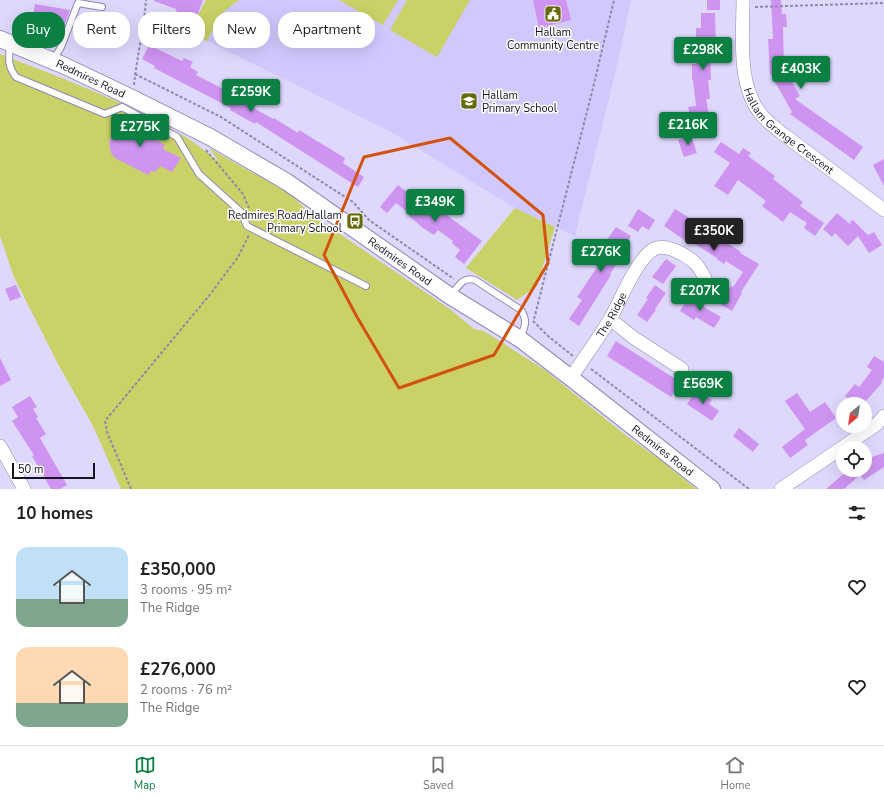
<!DOCTYPE html>
<meta charset="utf-8">
<style>
:root{--surface:#fff;--page:#f6f6f6;--text:#202124;--muted:#757577;--line:#e0e0e0;--accent:#0b8043}
body{margin:0;font-family:"Nunito Sans",sans-serif;background:var(--page);color:var(--text);height:100vh;display:flex;flex-direction:column;font-size:15px;white-space:nowrap}
*{box-sizing:border-box;margin:0}
p{font-size:13px;color:var(--muted)}
.icon{flex:none;width:22px;height:22px;fill:none;stroke:currentColor;stroke-width:2;stroke-linecap:round;stroke-linejoin:round}
.map{position:relative;height:489px;overflow:hidden}
.details{display:flex;flex-direction:column;background:var(--surface);flex:1}
.details>*{flex:none}
.top-card{position:absolute;left:12px;top:12px;width:400px;height:36px;display:flex;gap:8px}
.needle{width:26px;rotate:210deg}
.fabs{position:absolute;left:836px;top:397px;display:grid;gap:8px}
.fabs a{display:grid;place-items:center;width:36px;height:36px;border-radius:50%;background:var(--surface);box-shadow:0 4px 16px #0002;font-size:20px}
.scale{position:absolute;left:12px;bottom:10px;width:83px;box-sizing:border-box;padding-left:4px;border:2px solid #151222;border-top:0;font-size:11px;line-height:14px;white-space:nowrap;color:#151222;-webkit-text-stroke:3px #fefefe;paint-order:stroke}
.price{position:absolute;translate:-50% -34px;padding:0 9px;border-radius:4px;background:var(--accent);color:#fff;font-size:13px;line-height:26px;filter:drop-shadow(0 1px 2px #0008)}
.price::after{content:'';position:absolute;left:50%;top:24px;width:12px;height:9px;margin-left:-6px;background:inherit;clip-path:polygon(0 0,100% 0,50% 100%)}
.price.on{background:#222;color:#fff}
ul{padding:0;list-style:none}
li{display:flex;align-items:center;gap:12px;height:100px;padding:0 16px}
li span{display:grid;place-items:center;flex:none;width:112px;height:80px;border-radius:12px;color:#555}
li>.icon{margin-inline-start:auto}
span .icon{width:48px;height:48px;fill:#fffc;stroke-width:1}
li b{font-size:17px}
h2{display:flex;justify-content:space-between;align-items:center;height:48px;padding:0 16px;font-size:17px}
.pill{padding:0 14px;border-radius:16px;background:var(--surface);box-shadow:0 4px 16px #0002;font-size:14px;line-height:36px}
.pill.on{background:var(--accent);color:#fff}
.dock{display:flex;justify-content:space-around;align-items:center;height:56px;border-top:1px solid var(--line);background:var(--surface);font-size:11px;color:var(--muted)}
.dock a{display:grid;justify-items:center;gap:2px}
.dock .on{color:var(--accent)}
.map>svg:first-child{display:block}
</style>
<div class="map">
<svg width="884" height="489" viewBox="0 0 884 489">
<rect width="100%" height="100%" fill="#ded8fd"/>
<path fill="#d1c9fe" d="M206 0H631L616 70 575 236 515 208 391 132 189 32Z"/>
<g fill="#cad166">
<path d="M206 0H239L221 14 207 41 189 32Z"/>
<path d="M339 0H398L383 25Z"/>
<path d="M407 0H470L437 57 390 30Z"/>
<path d="M0 54C62 78 124 101 182 135 195 142 207 153 219 162L209 148 290 194 312 215 450 309 474 329 484 331 546 371 628 437 662 461 696 489H121L93 426 58 364 14 277 0 236Z"/>
<path d="M515 208 555 227 537 286 517 300 466 268Z"/>
</g>
<g fill="#cf94f2">
<path d="M154 0H203L196 19 176 11V9L154 1Z"/>
<path d="M533 0H566L571 20 539 28Z"/>
<rect x="707" y="0" width="13" height="10"/>
<path d="M771 0H781L782 14H786L787 27H783L784 68 800 96 795 99 863 147 854 160 790 114 792 112 770 73 768 39H773Z"/>
<path d="M35 4 70 10 64 26 46 23 45 28 36 27 37 24 32 23Z"/>
<path d="M701 13H715L716 44H710L711 80H708L710 99H706L709 115H705L708 128 693 131 688 107 696 106 693 80H692V64H696V28H701Z"/>
<path d="M77 19 92 21 93 19 102 20V22L112 24 110 40 98 38 97 46 89 45 90 38 73 36V28Z"/>
<path d="M149 45 182 61 184 58 193 62 190 67 198 72 196 75 225 90 224 91 273 119 274 118 298 133 299 130 345 158 343 163 364 177 358 187 256 122 255 124 230 110 231 108 154 68 155 66 142 59Z"/>
<path d="M122 114 137 122 135 128 165 145 163 149 181 158 172 172 160 166 155 172 151 171 148 175 115 158 111 153 109 143 113 130Z"/>
<path d="M691 136 697 153 684 157 678 140Z"/>
<path d="M721 142 739 154 743 148 751 153 748 156 775 176 773 179 803 202 800 206 824 223 815 236 804 228 807 223 790 212 783 222 762 206 766 201 738 180 728 195 714 186 730 163 714 152Z"/>
<path d="M884 159V186L873 165Z"/>
<path d="M398 185 436 216 441 211 482 241 464 264 455 257 460 250 452 243 453 241 438 230 434 235 423 228 409 216 410 214 396 203 387 213 380 207Z"/>
<path d="M638 209 655 220 649 230 642 226 638 232 628 226Z"/>
<path d="M675 209 725 240 724 241 741 252 740 253 759 264 741 292 742 293 732 311 720 304 731 286 733 287 743 272 726 261 724 264 717 259V258L692 242 690 244 664 226Z"/>
<path d="M837 213 851 225 850 222 853 220 868 235 874 232 882 245 869 253 858 236 848 246 835 233 832 237 823 229Z"/>
<path d="M616 227 631 236 619 255 621 257 610 274 611 275 579 326 569 319 582 300 577 297 600 263 594 258Z"/>
<path d="M666 259 676 266 663 284 652 277Z"/>
<path d="M16 285 21 297 10 301 5 289Z"/>
<path d="M655 285 666 293 655 309 656 310 647 322 637 315 648 299 646 298Z"/>
<path d="M691 294 699 299 697 303 721 317 714 328 696 317 694 320 680 311Z"/>
<path d="M616 341 680 382 671 397 607 356Z"/>
<path d="M874 356 884 362V377L881 382 882 383 863 404H855L845 396 855 384 859 387 872 370 867 367Z"/>
<path d="M0 358 11 380 0 386Z"/>
<path d="M697 390 712 400 709 404 719 411 712 421 687 404Z"/>
<path d="M797 393 810 412 825 402 836 418 805 440 808 445 790 458 782 447 805 429 785 401Z"/>
<path d="M30 396 37 407 33 409 38 417 36 418 46 434 40 438 67 485 60 489H51L32 456 34 455 12 421 18 417 12 407Z"/>
<path d="M739 428 759 444 753 452 733 436Z"/>
<path d="M884 453V467L864 480 860 475 844 489H826L848 470H865V461L872 457Z"/>
</g>
<g fill="none" stroke-linecap="round" stroke-linejoin="round">
<g stroke="#9089b4" stroke-width="8">
<g id="service">
<path d="M10 45C9 59 7 65 16 77L105 114 122 107 177 137 199 174 241 212 247 226 366 286"/>
<path d="M53 60 61 47 78 3 102 7"/>
<path d="M451 295C458 287 463 276 475 280L521 310C528 322 525 326 520 338"/>
</g>
</g>
<g stroke="#9089b4" stroke-width="14">
<g id="minor">
<path id="s1" d="M743 0C743 34 737 84 760 113 766 121 774 127 783 134L884 210"/>
<path d="M610 319 634 338 682 369"/>
<path id="s2" d="M571 378C584 358 598 339 610 319 620 302 637 258 654 249 665 243 684 254 693 261 699 266 703 274 706 281"/>
<path d="M0 446 24 489"/>
<path d="M781 489 877 424 884 416"/>
</g>
</g>
<g stroke="#9089b4" stroke-width="18">
<g id="tertiary">
<path id="s3" d="M0 39 65 66 132 98 210 137 287 182 450 296 520 339 571 378 712 489"/>
</g>
</g>
<g stroke="#8e89a6" stroke-width="2" stroke-dasharray="3 2" stroke-linecap="butt">
<path d="M755 7 884 3"/>
<path d="M135 74 221 117 353 202 369 220 454 279"/>
<path d="M134 85C137 56 144 29 146 0"/>
<path d="M206 150 243 194 249 208"/>
<path d="M534 319 592 92 614 0"/>
<path d="M533 321 548 336 573 356"/>
<path d="M591 369 749 489"/>
<path d="M131 489 107 432 105 421 212 292 238 257 249 235"/>
</g>
<use href="#service" stroke="#fff" stroke-width="6"/>
<use href="#minor" stroke="#fff" stroke-width="13"/>
<use href="#tertiary" stroke="#fff" stroke-width="16"/>
</g>
<path fill="none" stroke="#d3520e" stroke-width="3" stroke-linejoin="round" d="M450 138 543 215 548 263 494 355 399 388 357 317 324 255 364 157Z"/>
<defs>
<g id="civic-square" transform="scale(0.9)"><rect x="-9" y="-9" width="18" height="18" rx="4" fill="#666a0a" stroke="#fefefe"/><path d="M-.6-6.5H3V-4.5H.6V-3L4-1V1h2V6H-6V1h2V-1L-.6-3ZM-1.2 2.5V6h2.4V2.5Z" fill="#fff"/></g>
<g id="school-square" transform="scale(0.9)"><rect x="-9" y="-9" width="18" height="18" rx="4" fill="#666a0a" stroke="#fefefe"/><path d="M0-5L7-2L0 1L-7-2ZM-4 1L0 2.5L4 1V4Q0 6-4 4Z" fill="#fff"/></g>
<g id="bus-square" transform="scale(0.9)"><rect x="-9" y="-9" width="18" height="18" rx="4" fill="#666a0a" stroke="#fefefe"/><path d="M-5-6H5V4H4V6H2V4H-2V6H-4V4H-5ZM-3.5-4V0h7V-4ZM-3.5 1.2v1.5H-2V1.2ZM2 1.2v1.5H3.5V1.2Z" fill="#fff"/></g>
</defs>
<g fill-rule="evenodd">
<use href="#civic-square" x="553" y="14"/>
<use href="#school-square" x="469" y="101"/>
<use href="#bus-square" x="355" y="221"/>
</g>
<g text-anchor="middle" stroke-width="3" stroke-linejoin="round" paint-order="stroke">
<g font-size="11" fill="#151222" stroke="#fefefe">
<text x="553" y="36">Hallam<tspan x="553" dy="13">Community Centre</tspan></text>
<text x="482" y="99" text-anchor="start">Hallam<tspan x="482" dy="13">Primary School</tspan></text>
<text x="342" y="219" text-anchor="end">Redmires Road/Hallam<tspan x="342" dy="13">Primary School</tspan></text>
</g>
<g font-size="11" fill="#151222" stroke="#fefefe">
<text dy="4" stroke="none"><textPath href="#s3" startOffset="99">Redmires Road</textPath></text>
<text dy="4" stroke="none"><textPath href="#s1" startOffset="149">Hallam Grange Crescent</textPath></text>
<text dy="4" stroke="none"><textPath href="#s3" startOffset="459">Redmires Road</textPath></text>
<text dy="4" stroke="none"><textPath href="#s2" startOffset="75">The Ridge</textPath></text>
<text dy="4" stroke="none"><textPath href="#s3" startOffset="783">Redmires Road</textPath></text>
</g>
</g>
</svg>
<div class="fabs">
<a><svg class="needle" viewBox="-14 -14 28 28"><path d="M0-13l5 13h-10z" fill="#e53935"/><path d="M0 13l5-13h-10z" fill="#757577"/></svg></a>
<a><svg class="icon" aria-label="locate" viewBox="0 0 24 24"><circle cx="12" cy="12" r="6"/><path d="M12 2v4M12 18v4M2 12h4M18 12h4"/></svg></a>
</div>
<div class="scale">50 m</div>
<b class="price" style="left:703px;top:71px">£298K</b>
<b class="price" style="left:801px;top:90px">£403K</b>
<b class="price" style="left:251px;top:113px">£259K</b>
<b class="price" style="left:688px;top:146px">£216K</b>
<b class="price" style="left:140px;top:148px">£275K</b>
<b class="price" style="left:435px;top:223px">£349K</b>
<b class="price on" style="left:714px;top:252px">£350K</b>
<b class="price" style="left:601px;top:273px">£276K</b>
<b class="price" style="left:700px;top:312px">£207K</b>
<b class="price" style="left:703px;top:405px">£569K</b>
<div class="top-card">
<a class="pill on">Buy</a>
<a class="pill">Rent</a>
<a class="pill">Filters</a>
<a class="pill">New</a>
<a class="pill">Apartment</a>
</div>
</div>
<section class="details">
<h2>10 homes<svg class="icon" aria-label="filters" viewBox="0 0 24 24"><path d="M4 7h16M4 17h16"/><circle cx="9" cy="7" r="2"/><circle cx="15" cy="17" r="2"/></svg></h2>
<ul>
<li><span style="background:linear-gradient(#bfe0f5 65%,#7fa58c 0)"><svg class="icon" aria-label="home" viewBox="0 0 24 24"><path d="M3 11l9-7 9 7M6 9v11h12V9"/></svg></span><div><b>£350,000</b><p>3 rooms · 95 m²</p><p>The Ridge</p></div><svg class="icon" aria-label="heart" viewBox="0 0 24 24"><path d="M12 20l-8-8c-3-5 5-10 8-4 3-6 11-1 8 4z"/></svg></li>
<li><span style="background:linear-gradient(#ffd9b3 70%,#7fa58c 0)"><svg class="icon" aria-label="home" viewBox="0 0 24 24"><path d="M3 11l9-7 9 7M6 9v11h12V9"/></svg></span><div><b>£276,000</b><p>2 rooms · 76 m²</p><p>The Ridge</p></div><svg class="icon" aria-label="heart" viewBox="0 0 24 24"><path d="M12 20l-8-8c-3-5 5-10 8-4 3-6 11-1 8 4z"/></svg></li>
</ul>
</section>
<nav class="dock">
<a class="on"><svg class="icon" aria-label="map" viewBox="0 0 24 24"><path d="M3 6l6-2 6 2 6-2v14l-6 2-6-2-6 2zM9 4v14M15 6v14"/></svg>Map</a>
<a><svg class="icon" aria-label="saved" viewBox="0 0 24 24"><path d="M7 4h10v16l-5-4-5 4z"/></svg>Saved</a>
<a><svg class="icon" aria-label="home" viewBox="0 0 24 24"><path d="M3 11l9-7 9 7M6 9v11h12V9"/></svg>Home</a>
</nav>
